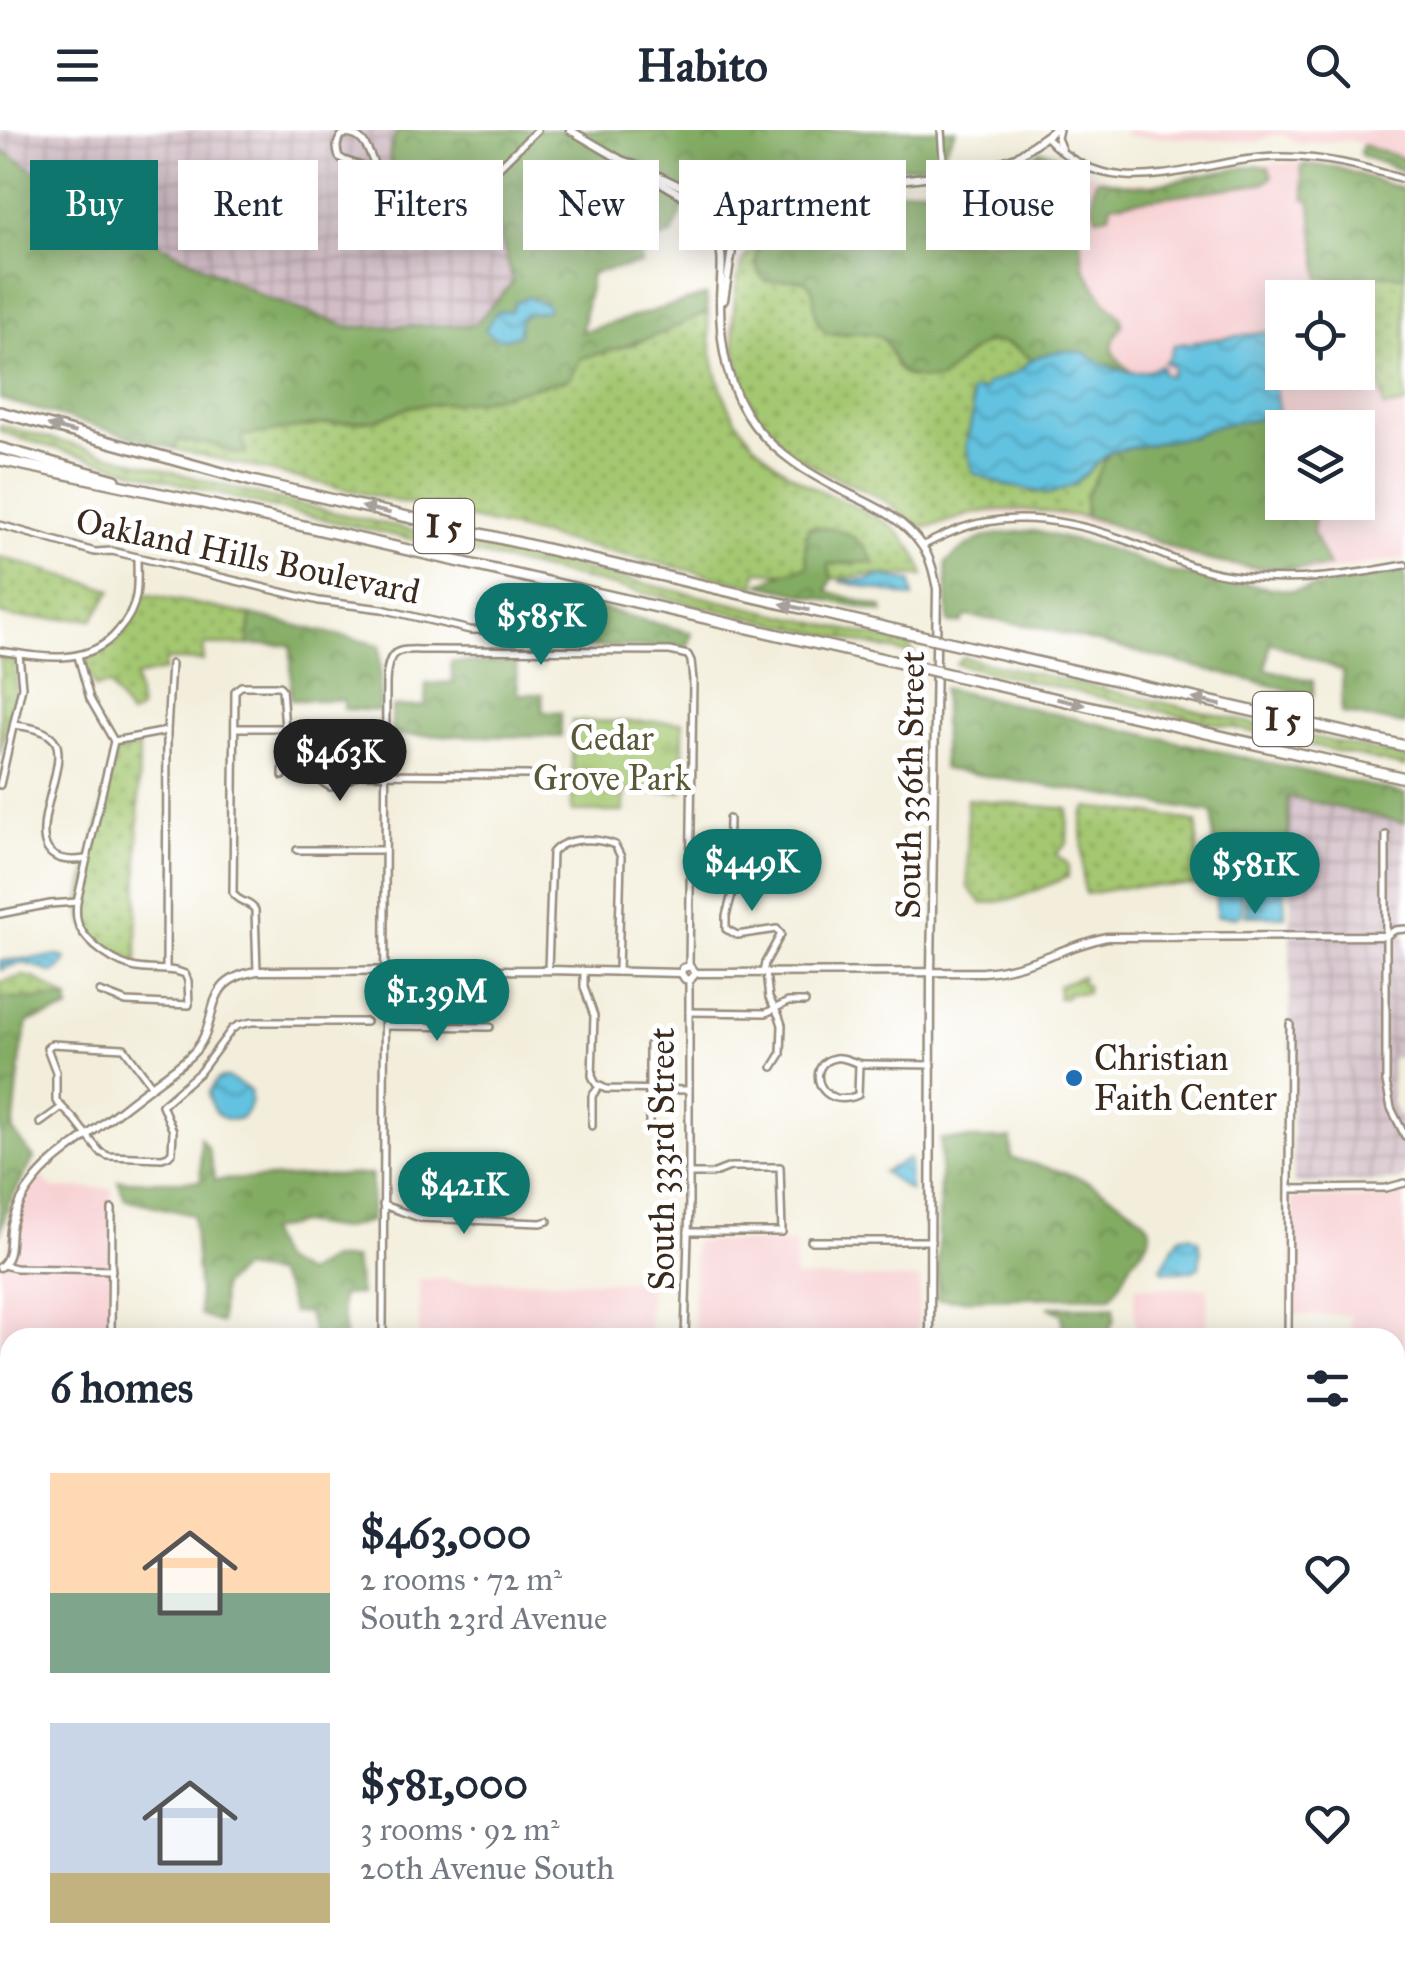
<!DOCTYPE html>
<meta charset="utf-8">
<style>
:root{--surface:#fff;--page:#f6f6f7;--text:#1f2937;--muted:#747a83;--accent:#0f766e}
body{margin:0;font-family:"IM FELL Great Primer",serif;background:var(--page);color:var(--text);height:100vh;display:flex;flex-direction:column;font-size:38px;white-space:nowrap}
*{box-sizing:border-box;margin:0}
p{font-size:32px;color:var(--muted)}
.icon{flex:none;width:55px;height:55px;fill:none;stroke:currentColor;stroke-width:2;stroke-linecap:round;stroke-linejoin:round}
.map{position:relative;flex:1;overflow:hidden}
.sheet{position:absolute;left:0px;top:1198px;width:1405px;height:642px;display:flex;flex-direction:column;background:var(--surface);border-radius:30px 30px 0 0;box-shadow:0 5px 25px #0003}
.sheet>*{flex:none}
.top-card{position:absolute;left:30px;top:30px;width:1345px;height:90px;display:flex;gap:20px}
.fabs{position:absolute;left:1265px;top:150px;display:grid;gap:20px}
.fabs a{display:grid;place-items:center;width:110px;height:110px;border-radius:0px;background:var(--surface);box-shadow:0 5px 25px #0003;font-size:50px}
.price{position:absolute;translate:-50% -85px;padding:0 22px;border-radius:35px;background:var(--accent);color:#fff;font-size:32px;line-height:65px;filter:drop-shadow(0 2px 5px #0008)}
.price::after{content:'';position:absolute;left:50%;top:60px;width:30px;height:22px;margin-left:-15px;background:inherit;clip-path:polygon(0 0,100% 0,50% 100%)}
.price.selected{background:#222;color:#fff}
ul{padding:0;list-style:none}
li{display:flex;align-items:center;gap:30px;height:250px;padding:0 50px}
li span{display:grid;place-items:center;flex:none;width:280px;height:200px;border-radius:0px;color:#555}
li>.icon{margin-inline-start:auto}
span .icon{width:120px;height:120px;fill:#fffc;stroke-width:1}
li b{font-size:42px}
h2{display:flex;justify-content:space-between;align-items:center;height:120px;padding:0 50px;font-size:42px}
.pill{padding:0 35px;border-radius:0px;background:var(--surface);box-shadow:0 5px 25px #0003;font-size:35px;line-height:90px}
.pill.selected{background:var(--accent);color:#fff}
header{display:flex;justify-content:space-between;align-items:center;height:130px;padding:0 50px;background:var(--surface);font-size:45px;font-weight:800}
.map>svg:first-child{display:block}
</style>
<header><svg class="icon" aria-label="menu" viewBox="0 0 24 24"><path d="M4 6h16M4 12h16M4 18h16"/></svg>Habito<svg class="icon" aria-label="search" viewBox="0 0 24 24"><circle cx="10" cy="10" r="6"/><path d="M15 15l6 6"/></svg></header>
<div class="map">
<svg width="1405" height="1839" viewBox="0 0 1405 1839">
<defs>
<pattern id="industrial-grid" width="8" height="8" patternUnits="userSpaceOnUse" patternTransform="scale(2.5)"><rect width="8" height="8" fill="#d2bdc6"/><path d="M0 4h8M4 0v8" fill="none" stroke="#ac9aa0"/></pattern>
<pattern id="grass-dots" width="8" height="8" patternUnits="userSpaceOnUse" patternTransform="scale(2.5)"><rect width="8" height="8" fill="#a4c771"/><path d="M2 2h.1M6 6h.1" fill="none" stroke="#87a25c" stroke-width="1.8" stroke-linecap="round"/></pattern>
<pattern id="forest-crowns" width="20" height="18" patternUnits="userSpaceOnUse" patternTransform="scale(2.5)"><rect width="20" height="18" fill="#83ac63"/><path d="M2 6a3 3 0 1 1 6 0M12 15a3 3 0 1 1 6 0" fill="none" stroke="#6c8c51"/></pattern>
<pattern id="park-tufts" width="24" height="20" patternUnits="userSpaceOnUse" patternTransform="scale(2.5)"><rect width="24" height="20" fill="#a4c771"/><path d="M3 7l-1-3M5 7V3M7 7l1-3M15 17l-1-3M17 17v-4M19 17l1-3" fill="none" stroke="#87a25c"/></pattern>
<pattern id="water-waves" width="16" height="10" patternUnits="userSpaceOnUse" patternTransform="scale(2.5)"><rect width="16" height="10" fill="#62c2e0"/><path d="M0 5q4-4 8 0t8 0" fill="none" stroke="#529eb5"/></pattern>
</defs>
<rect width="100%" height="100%" fill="#fff"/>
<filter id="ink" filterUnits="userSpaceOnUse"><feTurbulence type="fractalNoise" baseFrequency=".01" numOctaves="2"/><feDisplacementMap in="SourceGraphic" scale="20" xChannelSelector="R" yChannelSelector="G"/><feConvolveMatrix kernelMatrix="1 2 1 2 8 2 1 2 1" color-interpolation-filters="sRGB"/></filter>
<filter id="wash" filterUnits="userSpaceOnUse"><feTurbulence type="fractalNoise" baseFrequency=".0048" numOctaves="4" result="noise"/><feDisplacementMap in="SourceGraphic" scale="40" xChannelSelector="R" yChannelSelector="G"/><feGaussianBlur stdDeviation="2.25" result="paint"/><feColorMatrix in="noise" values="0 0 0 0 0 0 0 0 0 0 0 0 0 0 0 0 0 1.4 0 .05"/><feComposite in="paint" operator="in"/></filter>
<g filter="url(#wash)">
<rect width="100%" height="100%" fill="#f3eedb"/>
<g fill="#f7cfd1" fill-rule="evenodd">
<path d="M1125 0H1405V29L1350 10 1299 14 1284 5H1271L1258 12 1124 6Z"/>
<path d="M1047 20 1066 34 1100 47 1124 52 1158 53 1258 34 1306 32 1342 36 1405 58V428L1314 443H1275L1237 438 1192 429 1109 396 1042 383 980 384 922 401 890 375 799 331 763 298 745 267 735 243 729 198 740 128 770 88 815 71 979 48 1016 36ZM1282 168H1358V242H1282ZM1282 298H1358V372H1282Z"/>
<path d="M39 1045 53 1058H112L111 1207 10 1208V1231H0V1137L3 1135 16 1083Z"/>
<path d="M1405 1064V1240H1395V1208L1350 1207V1185H1290L1292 1068H1391Z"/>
<path d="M694 1111 795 1113V1147L920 1149 917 1207H694Z"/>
<path d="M419 1149H448L449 1151H649V1207H419Z"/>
<path d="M1136 1157 1208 1158 1207 1207H1137L1134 1176Z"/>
<path d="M1395 1249H1405V1302L1395 1298Z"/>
<rect x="0" y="1261" width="10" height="166"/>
<path d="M1395 1319 1405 1323V1427H1395Z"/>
<path d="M560 1830H669L680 1839H560Z"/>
<path d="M695 1830H795V1839H705Z"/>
<rect x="862" y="1830" width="53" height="9"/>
<path d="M937 1830H1130L1133 1839H937Z"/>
</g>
<g fill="url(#industrial-grid)">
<path d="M0 0H397L390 23 488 59 513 152 474 195 349 197 267 168 118 93 0 19Z"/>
<path d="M1287 666 1405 693V927L1391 928 1392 972 1405 998V1048L1397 1050 1294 1054 1290 888 1291 736Z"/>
<rect x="0" y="1337" width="10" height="92"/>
<path d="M1395 1620H1405V1824L1395 1825Z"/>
</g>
<g fill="url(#grass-dots)" stroke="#707848" stroke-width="2.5">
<path d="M758 116C756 130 754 142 766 151 779 149 807 144 814 159 817 167 813 176 817 184 820 191 827 198 832 205 844 204 861 201 873 204 896 209 888 240 908 246 917 249 930 248 940 249 978 220 983 193 1032 229 1018 243 995 259 974 262L970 266 973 283 966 315 973 343 1004 355 1025 358 1034 363 1073 355 1110 322 1085 367 1086 387C1049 382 1008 375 972 384 960 387 931 399 921 396 907 392 896 377 883 370 857 356 827 345 802 329 759 302 738 256 734 207 732 188 735 150 743 132 746 124 751 121 758 116Z"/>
<path d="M1384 144 1405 146V274L1384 278 1378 243 1351 247 1350 243 1358 242V168L1336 167 1329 149 1366 150Z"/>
<path d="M708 181C710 258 737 315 807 354 855 381 907 384 924 446L872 445 832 449 828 434 873 432 864 414 809 436 783 443 757 441 755 456 175 319 177 310 216 315 236 324 245 322 241 306 324 294 375 290 412 276 476 271 568 249 581 228C630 217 664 204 708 181Z"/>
<path d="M0 295 262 366 909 514 914 525 262 375 170 351 23 309 0 301Z"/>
<path d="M0 427 112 460 93 489 15 488 0 484Z"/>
<path d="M141 463 251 485 248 515H204L203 531 165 530 164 541 135 547 140 580 130 586 109 555 95 557 84 530C118 513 132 501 141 463Z"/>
<path d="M962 527 1405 628V637L956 534Z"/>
<path d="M0 528 14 530 16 555 0 625Z"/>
<path d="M139 616 137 832C105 815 86 812 80 773L116 623Z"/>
<path d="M967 669 1068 679 1067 714 1056 724 1068 734V747L1014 769 983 774 968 757Z"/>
<path d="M1088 677 1167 686 1197 693 1198 755 1126 757 1086 764 1083 752 1082 688 1084 681Z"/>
<path d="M24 846 36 849 68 869 0 870V852Z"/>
<path d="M0 1703H10V1763L0 1752Z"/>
</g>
<g fill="url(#forest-crowns)" stroke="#5f6b40" stroke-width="2.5">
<path d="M397 0H956L936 34 784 49 695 48 672 105 639 115 641 134 591 143 582 202 706 165 708 181C664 204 630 217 581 228L569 249 476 271 412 276 375 290 324 294 242 306 246 322 236 324 216 315 178 310 175 319 0 269V19L118 93 267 168 349 197 474 195 513 152 488 59 389 64 390 23Z"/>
<path d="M1363 15 1405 29V42L1362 26 1360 22Z"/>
<path d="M1040 21 1054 24 1079 41 1080 75 1077 89 1084 138 1104 170 1122 187V196C1105 218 1113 225 1131 242 1090 235 1076 211 1032 229 1025 225 1018 218 1011 215 981 201 960 234 940 249 922 250 900 249 893 229 891 221 888 214 882 208 868 198 842 206 826 203 798 173 839 140 766 152 758 144 755 135 757 124 765 74 835 70 874 65 892 62 911 58 929 58L933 66 932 110 935 112 1018 109 1023 106V67L1016 63 946 65 945 55C979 50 1014 45 1040 21Z"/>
<path d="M1306 34 1336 37 1405 60V146L1384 144 1366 150 1320 149 1310 70H1305L1301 37Z"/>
<path d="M1257 35 1269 38 1272 47 1261 54 1111 74 1109 85 1096 87C1091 76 1092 60 1096 50L1100 49 1131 55H1151Z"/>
<path d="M1279 286 1283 297 1282 372 1313 373 1316 377 1313 402 1329 437C1289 441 1243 439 1204 429 1164 417 1126 397 1086 387L1085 367 1110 322 1192 306 1215 296Z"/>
<path d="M808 397C841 398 857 402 874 432L828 434 832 449 827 461 883 478V483L760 454 783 443 808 436 805 419Z"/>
<path d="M1034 401 1110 419 1169 442 1292 461 1405 441V595L1341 583 1343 541 1270 512 1266 539 1313 551V566L1033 496 966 486 961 493H948L946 433C978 403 992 404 1034 401Z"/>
<path d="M588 475 692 503 688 517H588Z"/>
<path d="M251 485 380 515V581L343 579V570H291V515H248Z"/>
<path d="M451 532H516L518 564H542L543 582 561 583V607L392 605V577L425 576 426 554 453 552Z"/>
<path d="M943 558 1405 664V693L1287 666 1291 736 1213 716V683L943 639Z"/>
<path d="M0 869H68L69 880 28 892 21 925 13 1001 34 1028 9 1073 0 1105Z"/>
<path d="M200 1008 208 1018 215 1050 372 1044 371 1091 340 1099 299 1093 267 1101 280 1130 305 1144 330 1129H354L360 1164 342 1165 341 1175 345 1207H314L308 1183 292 1182 285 1158 275 1144 241 1139 222 1155 221 1193 200 1185 193 1085 125 1069 118 1051H201Z"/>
<path d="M941 1009H1011V1028C1034 1035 1059 1039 1080 1048 1094 1054 1147 1085 1150 1099 1153 1111 1137 1124 1131 1133 1124 1145 1121 1156 1111 1166L937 1170Z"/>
<path d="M1048 1177H1114V1190L1106 1207H1063L1062 1184Z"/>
</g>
<g fill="url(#park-tufts)" stroke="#707848" stroke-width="2.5">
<path d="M572 591 683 592V662H624V682H572Z"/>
<path d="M1082 846V854L1087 855V863H1067L1066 868H1058V855Z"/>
<path d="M0 1431H10V1682L0 1670Z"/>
<path d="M138 1830H543V1839H145Z"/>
</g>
<g fill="#a4c771" stroke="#707848" stroke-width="2.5">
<path d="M10 1457V1540H0V1461Z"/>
<path d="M10 1578V1653L0 1649V1580Z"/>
</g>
<g fill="url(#water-waves)" stroke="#4e767f" stroke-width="2.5">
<path d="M526 167 546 174 548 177 546 181 527 184 520 189 519 204C506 210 494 212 485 199L496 182 511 181 516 170 522 171Z"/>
<path d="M1267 202 1279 286 1215 296 1192 306 1110 322 1073 355 1050 364 1004 355 973 343 966 315 973 283 971 262 974 260H985L986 254C1009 246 1015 246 1032 229 1052 221 1067 218 1089 224V226C1109 239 1138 250 1160 235L1163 237 1161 242 1169 246 1172 243 1173 236 1164 232 1169 228 1174 215Z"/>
<path d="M880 446 911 451 913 468 839 451 867 450Z"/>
<path d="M1231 729 1242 732V784L1235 787 1216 786V740L1228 741Z"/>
<path d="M1251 736 1284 745 1285 786H1246L1247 746Z"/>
<path d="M59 826 66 828C64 836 60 840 53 843 28 834 27 829 0 840V831Z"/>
<path d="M222 948H228L250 960C257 998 210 1000 209 962L217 950Z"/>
<path d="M909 1029 910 1061 883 1042Z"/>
<path d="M1190 1105 1199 1110 1201 1121 1199 1137 1193 1141H1164L1161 1138 1178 1109 1181 1106Z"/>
<path d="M1395 1519 1405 1528V1590H1395Z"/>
</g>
</g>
<g filter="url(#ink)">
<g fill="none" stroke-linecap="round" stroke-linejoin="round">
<g stroke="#978c7c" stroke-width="10">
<g id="minor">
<path d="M941 0 944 44"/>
<path d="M1059 0 1057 8 1062 20"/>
<path d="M1046 7C1114 81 1197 28 1278 27 1323 26 1363 36 1405 50"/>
<path d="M377 41C369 23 365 1 342 5 336 13 336 18 339 27L344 30 412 54 434 56 455 54 492 44 537 0"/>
<path d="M0 395 95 422 112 421 319 471 382 479 470 500 547 501"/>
<path d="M922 416C942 406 964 395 986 392 1031 384 1080 394 1122 409 1160 422 1188 439 1230 445 1292 454 1345 446 1405 435"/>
<path d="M0 521C41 527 89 537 118 501 127 491 134 480 136 466 138 454 137 440 137 427"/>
<path d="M78 526 90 569 114 611 77 772C76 781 76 789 79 796 88 815 117 835 137 838 154 841 170 837 185 844L188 851 189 875 126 872 100 862"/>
<path d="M14 595C27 597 49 599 56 613 70 643 4 741 85 729"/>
<path d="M235 598H304L313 600 319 610V650L330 657C343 657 350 646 362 644L529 645"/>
<path d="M114 611 167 601"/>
<path d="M0 655 22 557 19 524"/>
<path d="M729 689 728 737 734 757 726 786V799L737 805 777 799 781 804 765 833 763 843"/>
<path d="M1386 705V952L1391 978 1405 1006"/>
<path d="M297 720H384"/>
<path d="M0 784 50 774 77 772"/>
<path d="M1386 806 1395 800 1405 799"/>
<path d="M166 840 167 601 171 534"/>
<path d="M548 840 552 723C565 706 597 708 615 715L621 727 618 842"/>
<path d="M257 841 255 780C250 771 238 773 233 763L235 561 241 556H279L282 559 285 598 283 646"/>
<path d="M584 841V857L594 886 592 946 596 954 606 959 689 960"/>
<path d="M766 843 769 868 779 886 782 895 781 924 773 937"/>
<path d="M689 882 766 883 788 872H805"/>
<path d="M385 896 490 897"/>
<path d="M859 934 858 965C819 982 804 933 835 928 846 926 854 935 866 934L932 935"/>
<path d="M152 956 124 918 52 914 47 918 56 942V971L74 989 100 1022 108 1026 162 1028 168 1026 172 1022 173 1001 162 975 200 942 232 899 239 895 252 892H366"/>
<path d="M40 993 62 977"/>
<path d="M649 995V915"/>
<path d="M592 996V966L599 957"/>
<path d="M1290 1059 1386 1058 1405 1053"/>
<path d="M383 1075 420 1088 541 1093 548 1091"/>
<path d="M688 1102H782L780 1037H730L712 1044H689"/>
<path d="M811 1111H931"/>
<path d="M3 1135 15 1138 112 1140"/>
<path d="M111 1208 112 1079"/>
<path d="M383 1208 386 553C388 515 398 520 431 520L670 521 688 525 691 531 693 550 689 835"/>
<path d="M685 1208 689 1072V850"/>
<path d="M1288 1208 1290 894"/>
<path d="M0 1817 17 1839"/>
<path d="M684 1830 694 1839"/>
<path d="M553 1839V1830"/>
</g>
</g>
<g stroke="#978c7c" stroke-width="11">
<g id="tertiary">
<path d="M570 0 623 31"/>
<path d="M624 31C651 41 676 55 702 66 718 72 757 48 757 87 758 95 754 103 747 107 721 126 695 90 719 67"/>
<path d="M643 42 697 74 706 85"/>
<path d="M749 68 763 69 780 65 980 40 1016 27 1054 0"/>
<path d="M758 87 767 78 799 65"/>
<path d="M696 843 690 836 683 838 681 843 685 849 690 850 696 843 983 842C1027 839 1065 816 1107 807L1386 806"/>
<path d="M0 1137C14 1126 8 1110 12 1094 16 1080 23 1065 33 1053 47 1034 67 1021 85 1007 108 990 130 972 153 955 167 944 183 934 195 921 222 889 199 851 257 841L548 840 681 843"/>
<path d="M0 1440 10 1438"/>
<path d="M1169 1839 1211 1833 1304 1839"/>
<path d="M1319 1839 1405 1831"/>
</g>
</g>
<g stroke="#978c7c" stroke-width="11">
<g id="secondary">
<path d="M715 104C726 124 720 150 720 172 720 216 727 260 755 296 778 325 808 343 841 360 871 375 902 386 922 416 931 429 934 444 937 459L931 841 930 1208"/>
<path d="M724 170 732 120 735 114 741 110"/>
<path d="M931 1830 932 1839"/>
<path d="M920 1839 923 1830"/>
</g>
</g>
<g stroke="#978c7c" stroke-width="12">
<g id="primary">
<path d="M0 1237H10"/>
<path d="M1395 1249H1405"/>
<path d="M0 1251H10"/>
<path d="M1395 1291 1405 1295"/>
<path d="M1395 1308 1405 1312"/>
</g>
</g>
<g stroke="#978c7c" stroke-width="14">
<g id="motorway">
<path d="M0 282 252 351 909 503"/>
<path d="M0 318 115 350"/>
<path d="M0 330 190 370 914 536"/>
<path d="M962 515 1405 616"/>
<path d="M956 546 1405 648"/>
</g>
</g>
<use href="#minor" stroke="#fff" stroke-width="5"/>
<use href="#tertiary" stroke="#fff" stroke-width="6"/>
<use href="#secondary" stroke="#fff" stroke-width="6"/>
<use href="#primary" stroke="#fff" stroke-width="8"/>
<use href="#motorway" stroke="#fff" stroke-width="9"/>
<g stroke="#978c7c" stroke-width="14" stroke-linecap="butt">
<g id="motorway-bridge">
<path d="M909 503 962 515"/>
<path d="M914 536 956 546"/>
</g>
</g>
<use href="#motorway-bridge" stroke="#fff" stroke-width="9"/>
</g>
<defs><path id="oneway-solid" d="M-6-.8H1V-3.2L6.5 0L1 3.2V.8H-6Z" transform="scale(2.5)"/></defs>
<g fill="#a79f9a">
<use href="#oneway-solid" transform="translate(62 299) rotate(-165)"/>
<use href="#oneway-solid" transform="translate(376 380) rotate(-167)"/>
<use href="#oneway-solid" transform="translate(795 477) rotate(-167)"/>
<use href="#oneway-solid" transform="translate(1071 572) rotate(13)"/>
<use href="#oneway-solid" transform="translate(1207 572) rotate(-167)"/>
</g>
</g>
<circle fill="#1f6fb2" stroke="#fff" stroke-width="4" cx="1074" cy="948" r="10"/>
<g text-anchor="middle" stroke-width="10" stroke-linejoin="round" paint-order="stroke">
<g fill="#fff" stroke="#766a62" stroke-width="2.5">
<rect x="414" y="369" width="60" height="54" rx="8"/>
<rect x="1253" y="562" width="60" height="54" rx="8"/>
</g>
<g font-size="32" font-weight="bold" fill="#3b2a1e">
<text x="444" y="407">I 5</text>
<text x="1283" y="600">I 5</text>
</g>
<g font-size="35" fill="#3b2a1e" stroke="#fff">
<text transform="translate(248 426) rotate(12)" y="12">Oakland Hills Boulevard</text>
<text transform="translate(910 655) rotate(-89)" y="12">South 336th Street</text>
<text transform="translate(662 1029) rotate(-90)" y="12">South 333rd Street</text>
</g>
<g font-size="35" fill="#5a5937" stroke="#fff">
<text x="612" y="620">Cedar<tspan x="612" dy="40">Grove Park</tspan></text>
</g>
<g font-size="35" fill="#3b2a1e" stroke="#fff" text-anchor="start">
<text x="1094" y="940">Christian<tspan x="1094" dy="40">Faith Center</tspan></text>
</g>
</g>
</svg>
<div class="fabs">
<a><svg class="icon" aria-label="locate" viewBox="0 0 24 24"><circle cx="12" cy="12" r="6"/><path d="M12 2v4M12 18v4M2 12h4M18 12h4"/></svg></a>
<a><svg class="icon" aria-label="layers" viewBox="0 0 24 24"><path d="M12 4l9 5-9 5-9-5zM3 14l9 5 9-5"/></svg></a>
</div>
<b class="price" style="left:541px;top:538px">$585K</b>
<b class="price selected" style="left:340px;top:674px">$463K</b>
<b class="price" style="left:752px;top:784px">$449K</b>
<b class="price" style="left:1255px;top:787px">$581K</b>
<b class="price" style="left:437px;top:914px">$1.39M</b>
<b class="price" style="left:464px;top:1107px">$421K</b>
<div class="top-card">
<a class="pill selected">Buy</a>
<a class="pill">Rent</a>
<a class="pill">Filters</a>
<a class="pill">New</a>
<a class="pill">Apartment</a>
<a class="pill">House</a>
</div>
<section class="sheet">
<h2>6 homes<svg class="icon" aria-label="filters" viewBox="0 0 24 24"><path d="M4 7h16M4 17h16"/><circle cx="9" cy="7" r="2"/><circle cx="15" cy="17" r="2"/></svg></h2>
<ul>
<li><span style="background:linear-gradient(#ffd9b3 60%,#7fa58c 0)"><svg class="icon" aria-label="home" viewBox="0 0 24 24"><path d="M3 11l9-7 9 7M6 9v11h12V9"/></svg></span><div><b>$463,000</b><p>2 rooms · 72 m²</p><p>South 23rd Avenue</p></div><svg class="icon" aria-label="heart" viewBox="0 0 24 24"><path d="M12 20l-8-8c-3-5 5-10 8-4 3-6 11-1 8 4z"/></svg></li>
<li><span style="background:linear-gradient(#c9d6e8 75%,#c2b280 0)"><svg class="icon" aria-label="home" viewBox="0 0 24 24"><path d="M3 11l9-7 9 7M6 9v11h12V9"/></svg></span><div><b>$581,000</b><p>3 rooms · 92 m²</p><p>20th Avenue South</p></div><svg class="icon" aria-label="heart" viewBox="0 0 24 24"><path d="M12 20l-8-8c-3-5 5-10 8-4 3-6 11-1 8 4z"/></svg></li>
</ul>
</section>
</div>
